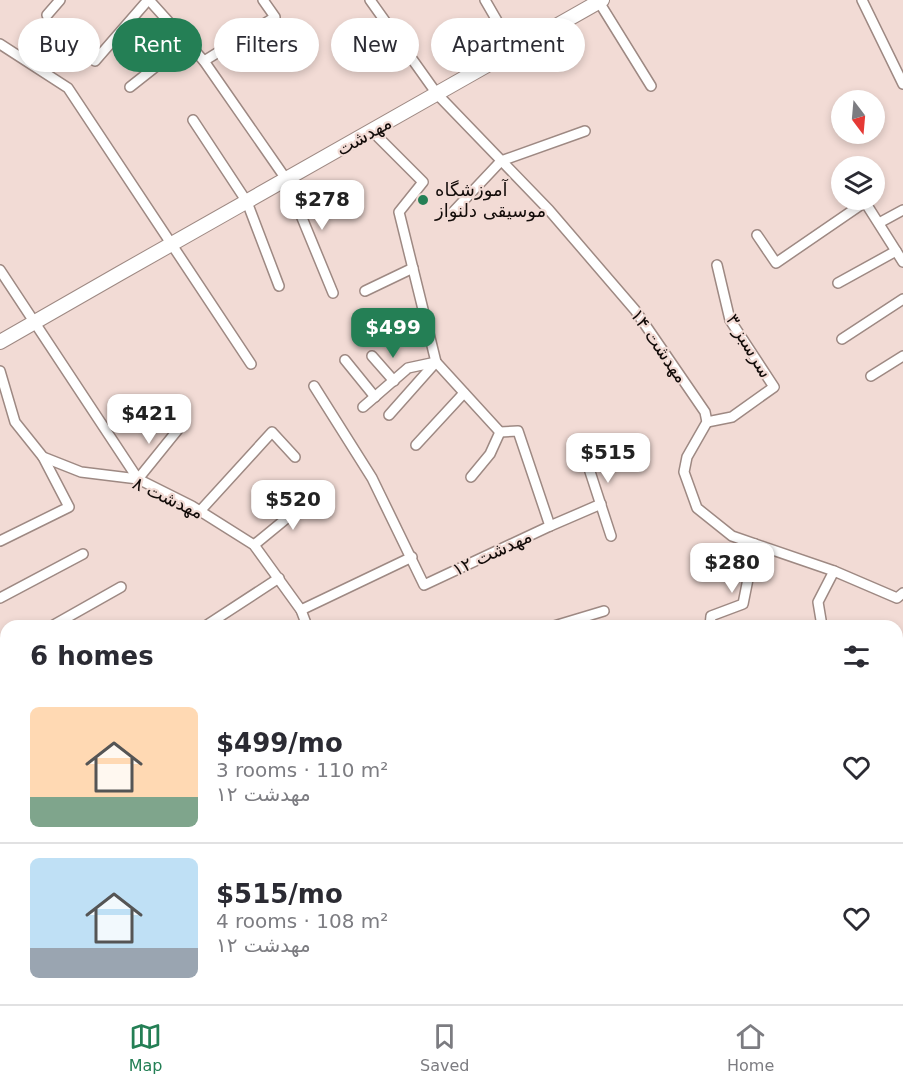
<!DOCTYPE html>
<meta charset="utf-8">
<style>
:root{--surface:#fff;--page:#f2f2f3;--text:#2b2b33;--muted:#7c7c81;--line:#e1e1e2;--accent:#247f55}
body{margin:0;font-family:"DejaVu Sans",Cairo,sans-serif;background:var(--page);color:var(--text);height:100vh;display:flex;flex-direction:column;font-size:22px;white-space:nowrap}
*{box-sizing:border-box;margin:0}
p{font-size:20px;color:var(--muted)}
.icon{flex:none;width:33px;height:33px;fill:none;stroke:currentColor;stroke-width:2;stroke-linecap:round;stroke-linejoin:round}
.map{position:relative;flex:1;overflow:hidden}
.drawer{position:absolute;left:0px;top:620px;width:903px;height:386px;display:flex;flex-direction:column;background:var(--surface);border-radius:18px 18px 0 0;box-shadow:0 3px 9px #0003}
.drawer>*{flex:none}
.banner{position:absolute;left:18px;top:18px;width:600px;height:54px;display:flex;gap:12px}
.needle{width:39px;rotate:164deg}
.controls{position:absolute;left:831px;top:90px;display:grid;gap:12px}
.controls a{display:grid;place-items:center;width:54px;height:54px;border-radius:50%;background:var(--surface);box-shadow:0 3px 9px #0003;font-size:30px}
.price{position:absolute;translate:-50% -51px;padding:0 14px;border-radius:12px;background:#fff;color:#222;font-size:20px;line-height:39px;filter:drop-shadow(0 2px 3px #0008)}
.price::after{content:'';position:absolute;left:50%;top:36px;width:18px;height:14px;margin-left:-9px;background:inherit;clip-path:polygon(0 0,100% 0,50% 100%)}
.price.on{background:var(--accent);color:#fff}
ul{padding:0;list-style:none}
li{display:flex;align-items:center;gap:18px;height:150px;padding:0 30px}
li+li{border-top:2px solid var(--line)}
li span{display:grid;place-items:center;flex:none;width:168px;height:120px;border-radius:9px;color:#555}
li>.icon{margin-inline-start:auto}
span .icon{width:72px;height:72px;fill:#fffc;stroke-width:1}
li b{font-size:26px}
h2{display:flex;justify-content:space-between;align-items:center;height:72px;padding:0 30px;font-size:26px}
.tag{padding:0 21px;border-radius:27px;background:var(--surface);box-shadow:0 3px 9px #0003;font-size:21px;line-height:54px}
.tag.on{background:var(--accent);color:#fff}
.dock{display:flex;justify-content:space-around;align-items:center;height:84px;border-top:2px solid var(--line);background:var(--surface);font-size:16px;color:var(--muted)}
.dock a{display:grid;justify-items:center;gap:3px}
.dock .on{color:var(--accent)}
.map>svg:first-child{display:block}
</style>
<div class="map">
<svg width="903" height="1004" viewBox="0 0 903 1004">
<rect width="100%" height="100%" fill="#f2dbd5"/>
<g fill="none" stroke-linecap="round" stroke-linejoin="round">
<g stroke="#9e8983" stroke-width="12">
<g id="street">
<path d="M149 0 204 61 286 179 333 293"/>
<path d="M370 0 437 94 549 210 635 310 705 412 707 422 687 457 684 472 697 508 732 536 834 571 897 598 903 593"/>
<path d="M485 0 514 50"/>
<path d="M862 0 903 84"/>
<path d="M599 2 651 86"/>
<path d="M47 15 60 0"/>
<path d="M0 44 68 88 251 364"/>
<path d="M95 61 148 0"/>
<path d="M204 61 275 17 263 0"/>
<path d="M130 87 187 42"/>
<path d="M193 120 247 202 279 286"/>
<path d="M452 213 501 161 585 131"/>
<path d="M879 223 903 210"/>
<path d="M757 235 776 263 865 202 903 262"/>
<path d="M0 270 138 479 180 427"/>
<path d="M838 283 896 251"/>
<path d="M365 291 413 268"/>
<path d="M842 339 903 299"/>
<path d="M372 356 394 381"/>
<path d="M345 360 375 397"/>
<path d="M0 371 15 422 43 457 81 472 138 479 192 506 254 545 301 610 307 626"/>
<path d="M871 376 903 356"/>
<path d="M314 386 372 478 424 585 550 526 518 431 500 432 436 362 399 212 423 182 372 131"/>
<path d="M363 407 408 368 436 362"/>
<path d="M389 415 436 362"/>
<path d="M707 422 732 417 774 387 730 320 717 265"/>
<path d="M580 441 611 536"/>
<path d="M416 445 464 393"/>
<path d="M471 477 490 454 500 432"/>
<path d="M200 511 272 432 295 457"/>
<path d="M550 526 601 504"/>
<path d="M0 541 69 507 43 457"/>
<path d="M254 545 315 495"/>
<path d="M0 598 83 554"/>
<path d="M301 610 412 557"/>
<path d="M207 625 279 578"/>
<path d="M52 626 121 587"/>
<path d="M554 626 604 611"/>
<path d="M710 626 711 616 743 604 755 544"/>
<path d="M822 626 818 602 834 571"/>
<path d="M0 654 6 651"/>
<path d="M0 667 6 680"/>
<path d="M0 706 6 703"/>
<path d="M0 773 6 770"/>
<path d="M897 799 903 807"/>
<path d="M0 829 6 825"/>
<path d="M0 862 6 859"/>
<path d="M897 887 903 884"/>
<path d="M0 915 6 910"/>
<path d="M224 999 227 1004"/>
<path d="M341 999 344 1004"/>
<path d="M502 999 503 1004"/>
<path d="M562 999 566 1004"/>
<path d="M655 999 657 1004"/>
<path d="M86 1004 103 999"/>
<path d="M808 1004 816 999"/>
</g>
</g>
<g stroke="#9e8983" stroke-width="16">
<path id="secondary" d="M0 342C200 227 401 114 602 0"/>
</g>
<path stroke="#998884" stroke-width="1.5" stroke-dasharray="3 3" stroke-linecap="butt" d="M137 999 138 1004"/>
<use href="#street" stroke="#fff" stroke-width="9"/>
<use href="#secondary" stroke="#fff" stroke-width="14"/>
</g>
<circle fill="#247f55" stroke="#f2dbd5" stroke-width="2" cx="423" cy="200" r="6"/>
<g text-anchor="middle" stroke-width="4.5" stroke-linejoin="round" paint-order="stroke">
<g font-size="18" fill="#120b09" stroke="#f2dbd5">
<text transform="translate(364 136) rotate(-30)" y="6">مهدشت</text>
<text transform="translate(659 346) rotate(55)" y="6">مهدشت ۱۴</text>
<text transform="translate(749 346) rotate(59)" y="6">سرسبز ۳</text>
<text transform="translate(168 498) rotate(25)" y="6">مهدشت ۸</text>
<text transform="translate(492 553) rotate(-25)" y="6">مهدشت ۱۲</text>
</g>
<g font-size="18" fill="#120b09" stroke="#f2dbd5" text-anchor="start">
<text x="435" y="196">آموزشگاه<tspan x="435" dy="21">موسیقی دلنواز</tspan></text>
</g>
</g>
</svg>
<div class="controls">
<a><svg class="needle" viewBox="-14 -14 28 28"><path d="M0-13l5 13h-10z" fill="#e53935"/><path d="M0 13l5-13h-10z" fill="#7c7c81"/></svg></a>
<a><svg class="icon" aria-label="layers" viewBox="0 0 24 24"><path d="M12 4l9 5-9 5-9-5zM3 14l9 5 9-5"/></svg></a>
</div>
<b class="price" style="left:322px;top:231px">$278</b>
<b class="price on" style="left:393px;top:359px">$499</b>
<b class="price" style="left:149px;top:445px">$421</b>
<b class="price" style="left:608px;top:484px">$515</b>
<b class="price" style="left:293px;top:531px">$520</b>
<b class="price" style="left:732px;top:594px">$280</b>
<div class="banner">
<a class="tag">Buy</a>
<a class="tag on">Rent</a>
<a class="tag">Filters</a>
<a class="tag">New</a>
<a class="tag">Apartment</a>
</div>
<section class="drawer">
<h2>6 homes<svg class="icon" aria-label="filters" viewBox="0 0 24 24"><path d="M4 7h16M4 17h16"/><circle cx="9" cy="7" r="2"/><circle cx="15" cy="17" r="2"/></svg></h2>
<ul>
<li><span style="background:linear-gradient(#ffd9b3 75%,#7fa58c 0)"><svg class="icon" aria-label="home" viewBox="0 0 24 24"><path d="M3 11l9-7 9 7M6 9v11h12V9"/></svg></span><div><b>$499/mo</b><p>3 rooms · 110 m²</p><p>مهدشت ۱۲</p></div><svg class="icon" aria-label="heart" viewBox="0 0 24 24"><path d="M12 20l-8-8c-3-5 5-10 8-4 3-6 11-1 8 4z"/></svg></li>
<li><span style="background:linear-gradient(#bfe0f5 75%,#9aa5b1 0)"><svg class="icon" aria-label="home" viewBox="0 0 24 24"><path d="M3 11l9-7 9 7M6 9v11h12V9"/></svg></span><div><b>$515/mo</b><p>4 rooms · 108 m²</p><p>مهدشت ۱۲</p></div><svg class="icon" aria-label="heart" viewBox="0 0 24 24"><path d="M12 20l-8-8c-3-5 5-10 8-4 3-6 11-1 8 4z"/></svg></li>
</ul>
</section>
</div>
<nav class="dock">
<a class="on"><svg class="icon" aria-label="map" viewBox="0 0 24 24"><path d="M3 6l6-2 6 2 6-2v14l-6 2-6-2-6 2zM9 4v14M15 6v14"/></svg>Map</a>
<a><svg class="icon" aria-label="saved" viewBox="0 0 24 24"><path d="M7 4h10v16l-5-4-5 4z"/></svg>Saved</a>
<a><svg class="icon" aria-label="home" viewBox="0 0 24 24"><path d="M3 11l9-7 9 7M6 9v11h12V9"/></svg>Home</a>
</nav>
